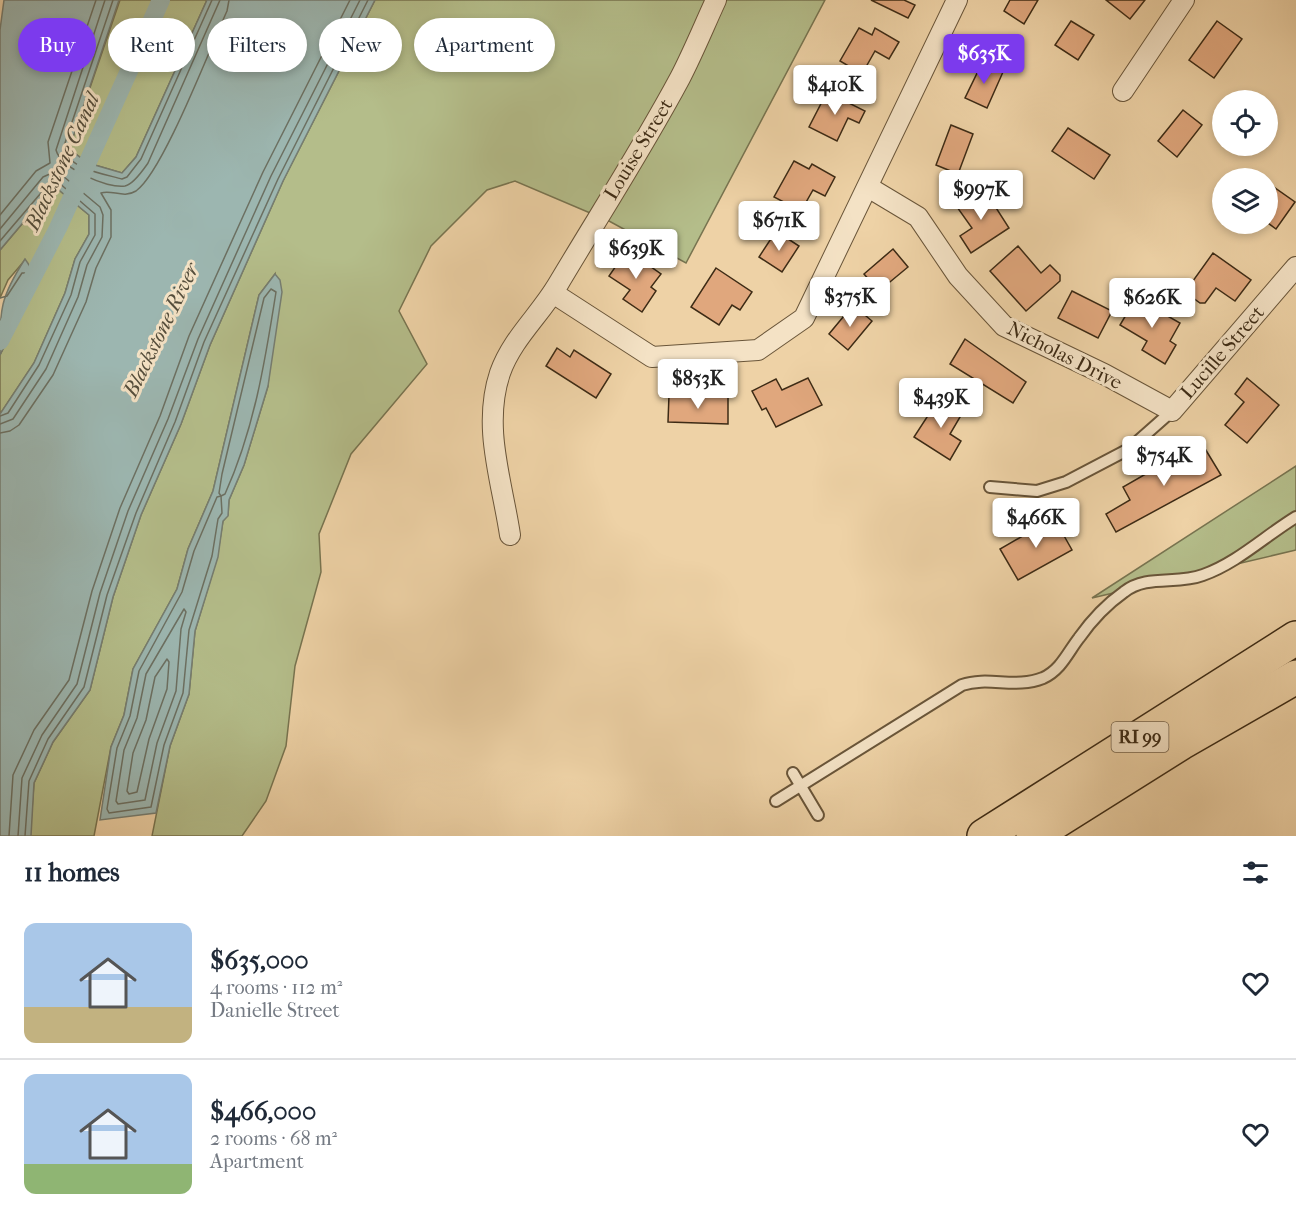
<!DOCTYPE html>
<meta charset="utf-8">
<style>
:root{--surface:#fff;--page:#f2f2f3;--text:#1f2937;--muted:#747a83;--line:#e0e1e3;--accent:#7c3aed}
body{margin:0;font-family:"IM FELL French Canon",serif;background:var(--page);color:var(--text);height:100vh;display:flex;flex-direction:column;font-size:22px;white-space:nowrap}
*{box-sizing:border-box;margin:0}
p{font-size:20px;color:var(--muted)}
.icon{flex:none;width:33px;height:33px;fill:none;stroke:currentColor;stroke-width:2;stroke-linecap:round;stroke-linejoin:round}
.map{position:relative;height:836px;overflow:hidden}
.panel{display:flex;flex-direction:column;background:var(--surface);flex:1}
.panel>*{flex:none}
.hud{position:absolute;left:18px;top:18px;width:600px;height:54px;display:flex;gap:12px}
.fabs{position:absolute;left:1212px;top:90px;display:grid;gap:12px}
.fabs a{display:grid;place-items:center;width:66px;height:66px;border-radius:50%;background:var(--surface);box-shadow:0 3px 9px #0003;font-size:30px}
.price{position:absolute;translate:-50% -51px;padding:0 14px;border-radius:6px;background:#fff;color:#222;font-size:20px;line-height:39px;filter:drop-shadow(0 2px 3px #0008)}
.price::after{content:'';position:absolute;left:50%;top:36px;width:18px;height:14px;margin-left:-9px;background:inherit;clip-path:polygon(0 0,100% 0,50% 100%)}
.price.on{background:var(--accent);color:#fff}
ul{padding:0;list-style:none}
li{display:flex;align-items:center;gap:18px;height:150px;padding:0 24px}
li+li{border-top:2px solid var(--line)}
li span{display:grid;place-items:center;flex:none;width:168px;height:120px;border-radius:12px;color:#555}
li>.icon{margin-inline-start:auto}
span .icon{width:72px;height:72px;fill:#fffc;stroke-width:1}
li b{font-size:26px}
h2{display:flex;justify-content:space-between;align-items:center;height:72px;padding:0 24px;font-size:26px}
.pill{padding:0 21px;border-radius:27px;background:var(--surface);box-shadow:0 3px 9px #0003;font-size:21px;line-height:54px}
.pill.on{background:var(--accent);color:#fff}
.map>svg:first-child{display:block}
</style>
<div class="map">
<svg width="1296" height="836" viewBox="0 0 1296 836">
<rect width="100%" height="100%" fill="#eed2a6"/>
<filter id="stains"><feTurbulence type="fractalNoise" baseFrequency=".00333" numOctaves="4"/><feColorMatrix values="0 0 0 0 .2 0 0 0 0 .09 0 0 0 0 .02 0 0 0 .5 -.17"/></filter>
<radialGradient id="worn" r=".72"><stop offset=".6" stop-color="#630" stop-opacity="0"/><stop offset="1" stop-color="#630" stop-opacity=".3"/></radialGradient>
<g fill="#b4bd8a" stroke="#787450" stroke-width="1.5">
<path d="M120 0H207L136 157 122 173 88 163 69 149Z"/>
<path d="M375 0H825L686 263 609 221 515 181 487 190 431 246 399 311 427 364 351 454 319 534 321 572 295 666 286 746 266 801 242 836H152L170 746 189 694 195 631 217 558 223 521 228 515 229 500 244 465 268 386 275 274 259 295 213 491 188 549 177 589 133 669 124 715 111 747 94 836H30L34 783 53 742 90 690 113 597 141 515 181 424 210 345 283 181Z"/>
<path d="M54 186 89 215V234L75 259 65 293 34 363 0 414V355L33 287 25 260 8 280 0 298V250Z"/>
<path d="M1296 466V550L1092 598Z"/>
</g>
<g fill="#9cb6b0" stroke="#767e72" stroke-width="1.5">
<path d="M4 0H119L69 149 88 163 122 173 136 157 207 0H375L283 181 210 345 181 424 141 515 113 597 90 690 53 742 34 783 31 836H0V414L34 363 65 293 75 259 89 234V215L54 186 0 250V30Z"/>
<path d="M25 259C46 284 12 330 0 355 0 308 0 298 25 259Z"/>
<path d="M275 274 280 280 282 292 268 386 244 465 229 500 228 516 223 521 218 557 195 631 189 694 170 746 156 813 100 820 111 747 124 715 133 669 177 589 188 549 213 491 259 295Z"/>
</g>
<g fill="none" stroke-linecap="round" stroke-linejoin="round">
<g stroke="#6c7062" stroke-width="1.5">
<path d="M105 0 56 150C61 168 107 189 125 186 134 184 143 170 148 163L220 0"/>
<path d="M113 0 63 149C70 169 104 174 122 179L127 177 141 159 212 0"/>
<path d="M0 215 36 171 50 163 48 142 96 0"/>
<path d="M0 229 43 177 52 173 63 176 100 207 103 215 102 237 87 265 78 297 46 369 13 419 0 424"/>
<path d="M0 241 52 180 58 182 95 214V235L80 262 71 295 39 365 8 413 0 416"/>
<path d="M271 289 276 292C265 362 254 430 225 494L221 496 219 493 222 474 264 298Z"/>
<path d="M0 298 7 296 22 273H26L27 287 0 342"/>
<path d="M0 433 10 431 19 425 53 375 86 302 96 268 111 237V210L101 193C112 189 123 199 136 191 163 172 210 48 227 11L229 0"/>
<path d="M221 496 222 513 218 519 212 556 189 630 183 693 164 745 151 807 109 813 107 809 117 748 130 716 139 671 182 592 194 551 217 497Z"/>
<path d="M184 609 186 612 181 629 176 691 157 743 145 800 118 804 116 801 124 750 137 718 146 674Z"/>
<path d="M167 659 169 662 167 689 149 739 137 792 129 794 127 791 133 753 146 720 155 677Z"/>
<path d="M9 836 13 775 34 730 69 680 92 591 120 508 160 416 189 336 263 172 350 0"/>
<path d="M18 836 22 778 42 735 77 684 100 593 128 511 168 419 198 339 271 176 360 0"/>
<path d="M25 836 29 781 48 739 84 687 107 595 136 513 175 422 204 342 278 179 368 0"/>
</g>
<path stroke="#9cb6b0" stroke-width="18" d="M0 341 58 228 161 0"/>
</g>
<g fill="#e0a77d" stroke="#3d2b15" stroke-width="1.5">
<path d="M871 0H904L915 5 908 18Z"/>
<path d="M1010 0H1038L1024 24 1004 11Z"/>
<path d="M1106 0H1145L1130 19Z"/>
<path d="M1071 21 1094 35 1078 60 1055 45Z"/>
<path d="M1217 21 1242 39 1214 78 1189 60Z"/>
<path d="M859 28 872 35 875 28 899 42 889 59 875 51 862 74 840 61Z"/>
<path d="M982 63 1003 72 987 108 965 98Z"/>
<path d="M827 92 865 111 859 123 848 118 837 141 809 127Z"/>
<path d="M1183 110 1202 125 1177 157 1158 141Z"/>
<path d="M951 125 973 134 958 174 936 165Z"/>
<path d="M1068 128 1110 155 1094 179 1052 151Z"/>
<path d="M794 161 809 169 812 164 835 177 825 196 813 190 801 211 774 197Z"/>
<path d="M1268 183 1295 202 1276 229 1268 223Z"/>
<path d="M984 189 1009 228 971 253 960 236 972 228 957 207Z"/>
<path d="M776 231 799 246 782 272 759 257Z"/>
<path d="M1018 246 1041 273 1050 265 1060 275V281L1026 311 990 271Z"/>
<path d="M893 249 908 267 879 291 864 274Z"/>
<path d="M627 250 661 274 651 287 656 291 642 312 623 299 630 290 609 276Z"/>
<path d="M1213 253 1251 280 1235 301 1216 288 1205 303H1200L1185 292Z"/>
<path d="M716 268 752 292 740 310 732 305 719 325 691 307Z"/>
<path d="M1072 291 1112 311 1098 338 1058 318Z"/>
<path d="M1136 298 1180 323 1170 341 1176 345 1165 364 1142 350 1147 341 1120 325Z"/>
<path d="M853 305 872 321 848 350 829 334Z"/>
<path d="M965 339 1026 382 1013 403 950 364Z"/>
<path d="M557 348 570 357 574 350 611 374 596 398 546 366Z"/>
<path d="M808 378 822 405 776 427 766 408 762 410 752 391 776 379 782 390Z"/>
<path d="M1247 378 1279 405 1247 443 1225 425 1244 402 1235 394Z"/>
<path d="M669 395 728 397V424L668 422Z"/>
<path d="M940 397 963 412 950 434 961 441 950 460 914 437Z"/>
<path d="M1204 447 1221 475 1116 532 1106 514 1130 500 1123 487 1158 467 1155 463 1172 452 1179 462Z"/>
<path d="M1054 518 1072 550 1018 580 1000 549Z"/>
</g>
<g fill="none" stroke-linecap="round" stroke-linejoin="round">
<g stroke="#695539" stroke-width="14">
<g id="service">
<path d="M990 487 1037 491 1066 482 1129 449 1172 411"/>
<path d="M793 773 818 815"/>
<path d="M776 801 962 685C988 676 1016 689 1043 678 1061 670 1068 652 1079 638 1091 621 1107 604 1124 592 1147 574 1177 585 1203 575 1237 563 1265 536 1296 517"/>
</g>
</g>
<g stroke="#695539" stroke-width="22">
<g id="minor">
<path d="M1123 91 1184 0"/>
<path d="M868 187 918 217 958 276 1004 326 1104 374 1172 411 1296 267"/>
<path d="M553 293 652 357 758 350 804 318 957 0"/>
<path d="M510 535C502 481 482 427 500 373 512 339 539 316 557 286 598 217 642 149 680 78 693 53 704 26 716 0"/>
</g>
</g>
<g stroke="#3d2b15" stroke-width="36">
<g id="motorway">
<path d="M984 836 1296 638"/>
<path d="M1033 836 1181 743 1296 677"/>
</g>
</g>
<use href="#service" stroke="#f4e2c5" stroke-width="10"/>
<use href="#minor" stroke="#f4e2c5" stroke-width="20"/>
<use href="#motorway" stroke="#eed2a6" stroke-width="33"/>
</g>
<g text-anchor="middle" stroke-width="6" stroke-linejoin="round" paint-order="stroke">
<rect fill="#f4e2c5" stroke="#74624a" stroke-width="1.5" x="1111.5" y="722" width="57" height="30" rx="4.5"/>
<g font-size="18" font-weight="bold" fill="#3d2b15">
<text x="1140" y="743">RI 99</text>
</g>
<g font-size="20" fill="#3d2b15" stroke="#f4e2c5">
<text transform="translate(638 149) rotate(-59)" y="7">Louise Street</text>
<text transform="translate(1222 352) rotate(-49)" y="7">Lucille Street</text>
<text transform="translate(1065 355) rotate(27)" y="7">Nicholas Drive</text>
</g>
<g font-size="21" font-style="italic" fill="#554e3c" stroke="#f4e2c5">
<text transform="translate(62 162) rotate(-65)" y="7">Blackstone Canal</text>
<text transform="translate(161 330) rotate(-64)" y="7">Blackstone River</text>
</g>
</g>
<rect width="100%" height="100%" filter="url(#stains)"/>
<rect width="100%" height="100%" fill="url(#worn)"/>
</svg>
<div class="fabs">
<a><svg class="icon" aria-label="locate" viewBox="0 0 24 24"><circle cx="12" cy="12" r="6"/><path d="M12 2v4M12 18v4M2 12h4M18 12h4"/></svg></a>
<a><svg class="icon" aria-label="layers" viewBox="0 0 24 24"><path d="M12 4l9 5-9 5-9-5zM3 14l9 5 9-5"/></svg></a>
</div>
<b class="price on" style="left:984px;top:85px">$635K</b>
<b class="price" style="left:835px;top:116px">$410K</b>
<b class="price" style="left:981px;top:221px">$997K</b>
<b class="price" style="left:779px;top:252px">$671K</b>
<b class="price" style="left:636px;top:280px">$639K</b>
<b class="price" style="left:850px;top:328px">$375K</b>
<b class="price" style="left:1152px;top:329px">$626K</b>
<b class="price" style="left:698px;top:410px">$853K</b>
<b class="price" style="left:941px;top:429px">$439K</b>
<b class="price" style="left:1164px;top:487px">$754K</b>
<b class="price" style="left:1036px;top:549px">$466K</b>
<div class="hud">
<a class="pill on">Buy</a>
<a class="pill">Rent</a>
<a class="pill">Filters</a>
<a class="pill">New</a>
<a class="pill">Apartment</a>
</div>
</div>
<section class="panel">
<h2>11 homes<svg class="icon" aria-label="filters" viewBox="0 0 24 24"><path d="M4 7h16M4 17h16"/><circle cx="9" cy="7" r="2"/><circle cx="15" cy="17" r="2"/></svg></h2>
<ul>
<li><span style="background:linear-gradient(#a9c7e8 70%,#c2b280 0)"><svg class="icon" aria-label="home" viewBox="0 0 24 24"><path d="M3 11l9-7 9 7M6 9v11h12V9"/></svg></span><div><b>$635,000</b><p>4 rooms · 112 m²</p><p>Danielle Street</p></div><svg class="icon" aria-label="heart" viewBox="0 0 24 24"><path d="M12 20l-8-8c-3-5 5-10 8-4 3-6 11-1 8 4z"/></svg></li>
<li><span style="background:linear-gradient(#a9c7e8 75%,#8fb573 0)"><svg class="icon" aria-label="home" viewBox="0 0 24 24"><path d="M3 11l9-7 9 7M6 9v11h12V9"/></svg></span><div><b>$466,000</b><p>2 rooms · 68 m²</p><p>Apartment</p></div><svg class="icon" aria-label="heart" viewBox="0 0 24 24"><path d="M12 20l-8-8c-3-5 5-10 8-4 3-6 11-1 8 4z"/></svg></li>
</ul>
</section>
